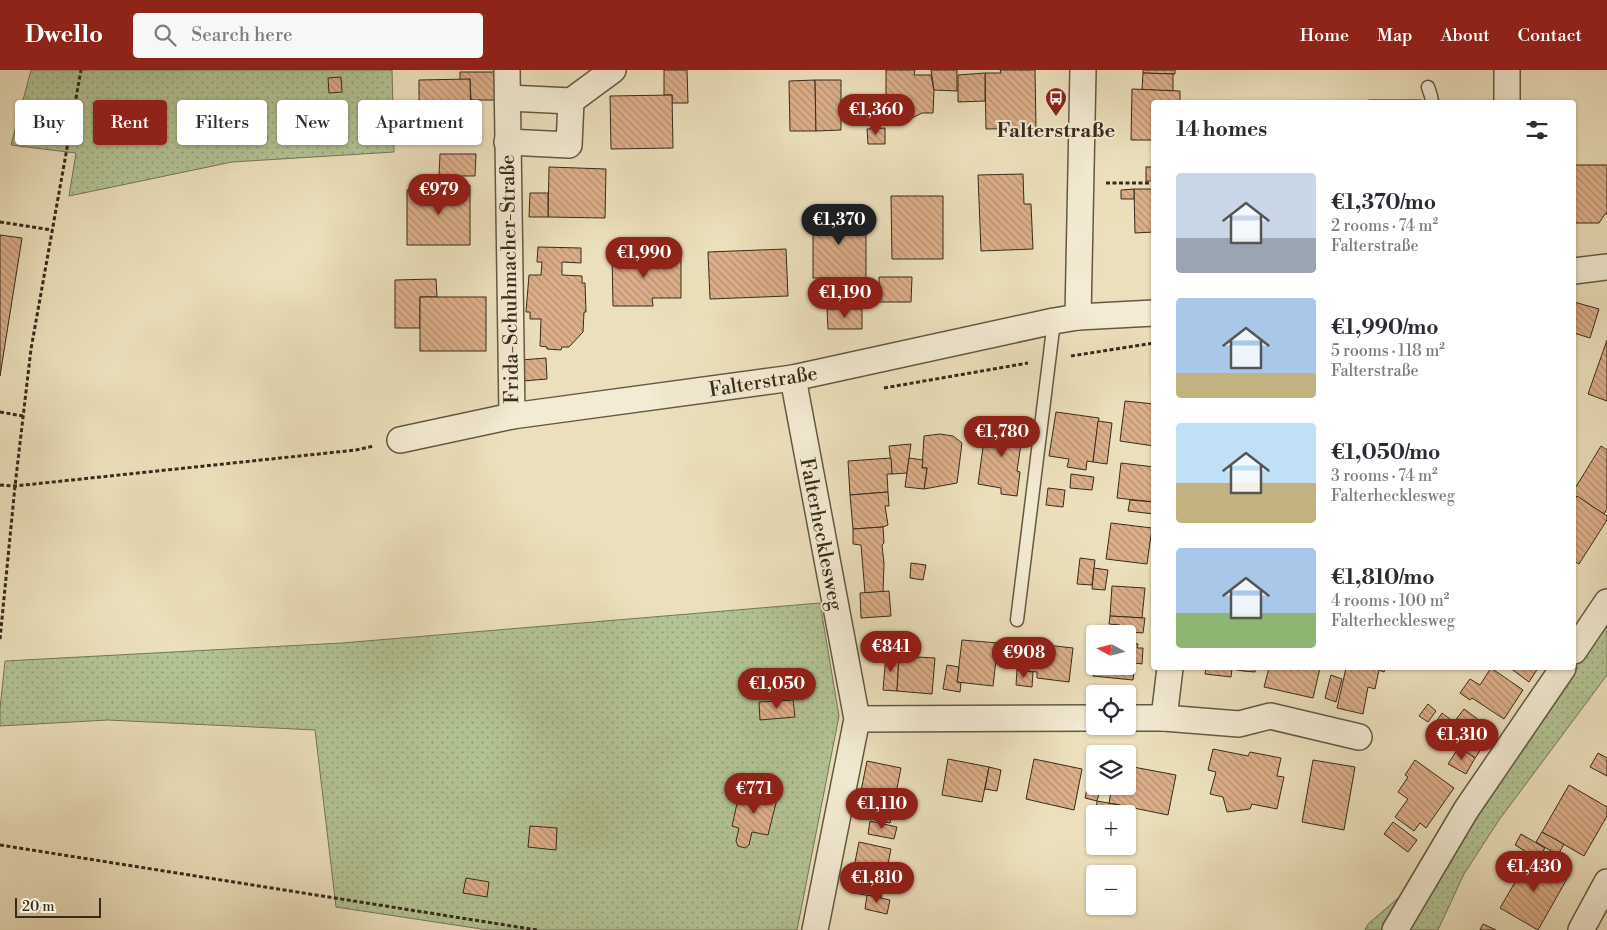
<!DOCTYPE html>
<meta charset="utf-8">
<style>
:root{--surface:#fff;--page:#f7f7f7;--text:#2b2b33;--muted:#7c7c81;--accent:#8f2418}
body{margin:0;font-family:"Libre Bodoni",serif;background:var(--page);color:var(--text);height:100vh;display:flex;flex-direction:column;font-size:19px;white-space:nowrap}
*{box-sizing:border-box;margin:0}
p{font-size:16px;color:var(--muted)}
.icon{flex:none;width:28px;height:28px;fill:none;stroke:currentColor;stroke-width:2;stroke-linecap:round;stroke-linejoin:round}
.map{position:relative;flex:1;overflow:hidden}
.drawer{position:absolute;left:1151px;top:30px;width:425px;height:570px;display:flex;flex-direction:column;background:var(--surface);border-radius:5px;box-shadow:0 1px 4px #0004}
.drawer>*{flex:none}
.banner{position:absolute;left:15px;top:30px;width:475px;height:45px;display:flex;gap:10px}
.needle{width:32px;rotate:277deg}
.buttons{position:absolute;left:1086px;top:555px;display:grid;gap:10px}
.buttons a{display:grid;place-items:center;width:50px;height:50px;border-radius:5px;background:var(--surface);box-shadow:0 1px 4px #0004;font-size:25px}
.scale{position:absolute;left:15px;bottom:12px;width:86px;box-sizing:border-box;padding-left:5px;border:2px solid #372a1c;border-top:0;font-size:14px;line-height:18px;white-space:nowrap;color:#372a1c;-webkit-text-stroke:4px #f3ebd3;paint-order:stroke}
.price{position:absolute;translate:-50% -42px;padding:0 11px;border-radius:18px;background:var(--accent);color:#fff;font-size:16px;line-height:32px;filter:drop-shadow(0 1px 2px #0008)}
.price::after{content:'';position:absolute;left:50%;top:30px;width:15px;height:11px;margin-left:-8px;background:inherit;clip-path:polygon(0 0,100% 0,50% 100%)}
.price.current{background:#222;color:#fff}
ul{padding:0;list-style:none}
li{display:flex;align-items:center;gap:15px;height:125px;padding:0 25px}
li span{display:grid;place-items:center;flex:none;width:140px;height:100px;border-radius:5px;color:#555}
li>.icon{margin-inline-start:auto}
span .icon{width:60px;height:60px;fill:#fffc;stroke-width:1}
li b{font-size:21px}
h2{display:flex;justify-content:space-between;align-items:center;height:60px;padding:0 25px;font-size:21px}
.pill{padding:0 18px;border-radius:5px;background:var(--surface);box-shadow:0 1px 4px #0004;font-size:18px;line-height:45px}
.pill.current{background:var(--accent);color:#fff}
header{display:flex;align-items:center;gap:30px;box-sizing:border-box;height:70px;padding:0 25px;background:var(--accent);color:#fff}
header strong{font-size:24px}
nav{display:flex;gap:28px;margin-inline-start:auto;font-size:18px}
.search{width:350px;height:45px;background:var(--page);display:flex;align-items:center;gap:12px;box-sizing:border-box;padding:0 18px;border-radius:5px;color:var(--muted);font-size:19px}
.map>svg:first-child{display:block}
</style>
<header>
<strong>Dwello</strong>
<div class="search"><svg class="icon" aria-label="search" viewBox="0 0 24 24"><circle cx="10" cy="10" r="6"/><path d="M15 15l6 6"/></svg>Search here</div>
<nav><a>Home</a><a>Map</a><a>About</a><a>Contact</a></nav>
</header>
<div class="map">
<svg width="1607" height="860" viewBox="0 0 1607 860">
<defs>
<pattern id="grass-dots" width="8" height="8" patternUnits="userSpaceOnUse" patternTransform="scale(1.25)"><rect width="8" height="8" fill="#b3c394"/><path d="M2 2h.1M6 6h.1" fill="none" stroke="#929f78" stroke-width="1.8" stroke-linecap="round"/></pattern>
<pattern id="building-back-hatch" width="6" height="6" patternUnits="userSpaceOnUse" patternTransform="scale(1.25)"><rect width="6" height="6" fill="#ddaf8a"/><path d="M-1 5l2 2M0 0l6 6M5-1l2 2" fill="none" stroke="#b48f70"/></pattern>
</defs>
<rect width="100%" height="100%" fill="#ece0bc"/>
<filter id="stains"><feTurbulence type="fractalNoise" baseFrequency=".004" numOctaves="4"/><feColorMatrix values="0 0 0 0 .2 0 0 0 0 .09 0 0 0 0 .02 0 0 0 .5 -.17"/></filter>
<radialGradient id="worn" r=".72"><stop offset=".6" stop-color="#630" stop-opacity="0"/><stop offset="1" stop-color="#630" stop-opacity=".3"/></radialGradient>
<g fill="url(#grass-dots)" stroke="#757658">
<path d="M31 0H392L394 82 232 92 69 126 76 83 11 75Z"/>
<path d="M820 533 839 646 797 860H488L336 837 315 660 108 650 0 656V639L5 591 342 573Z"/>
<path d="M1597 553 1607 558V605L1499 750 1464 804 1438 860H1365L1368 854 1454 780Z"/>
</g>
<g fill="url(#building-back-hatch)" stroke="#372a1c">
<path d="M664 0H687L688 33H672V25H664Z"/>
<path d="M886 0H915L914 5H931L934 20 933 43H922L910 49 886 50Z"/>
<path d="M931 0H957V21L934 20Z"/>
<path d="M1000 0H1035L1036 58 986 59 985 3H1001Z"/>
<path d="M1143 0H1175V4L1143 3Z"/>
<path d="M460 2H495L496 30H471L470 9 460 10Z"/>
<path d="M985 3V31L958 32V5Z"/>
<path d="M1143 3 1173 4V21L1142 20Z"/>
<path d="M341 7 342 22 329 23 328 8Z"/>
<path d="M470 9 471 55 419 56V10Z"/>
<path d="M815 10 816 61H790L789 11Z"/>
<path d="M815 10H841V60L816 61Z"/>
<path d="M1132 19 1180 21V32H1154V70H1131Z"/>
<path d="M672 25 673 78 611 79 610 26Z"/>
<rect x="1369" y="30" width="52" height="2"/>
<path d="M885 58V74H868L867 59Z"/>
<path d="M440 84H476L475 106H439Z"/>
<path d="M1574 95H1607V144H1605L1599 153H1574Z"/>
<path d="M549 97 606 99 605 148 548 147Z"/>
<rect x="1146" y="97" width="8" height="14"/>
<path d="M1023 104 1024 134H1031L1033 179 981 181 978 105Z"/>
<path d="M441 115H470V175H407V120L442 119Z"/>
<path d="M1134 119H1154V162L1135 163Z"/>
<path d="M1134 119V129H1121V120Z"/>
<path d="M530 123H548V147H529Z"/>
<path d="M891 126H943V189H892Z"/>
<rect x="813" y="144" width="53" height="64"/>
<path d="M0 165 22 168 0 306Z"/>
<path d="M538 177 581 178V193L562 192V205L582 206V213H585L586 242H584L583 262 569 277H562L561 280 547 279V277L540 276 541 249H530V242H526L529 205H541L542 192H537Z"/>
<path d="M786 179 788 226 710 229 708 182Z"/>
<path d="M612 183H653V189H681V228H652L653 236H613Z"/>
<path d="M879 207H912L911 232H879Z"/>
<path d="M436 209 437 227H420V258H395V210Z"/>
<rect x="420" y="227" width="66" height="54"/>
<path d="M1574 232 1599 239 1590 268 1574 263Z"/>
<path d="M827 239H862V259H828Z"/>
<path d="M1607 270V331L1588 324Z"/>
<path d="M546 288 547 309 523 311 521 290Z"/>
<path d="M1125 331 1154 334V376L1120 371Z"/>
<path d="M1056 342 1099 348 1093 392 1087 391 1086 400 1067 397 1069 389 1049 386Z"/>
<path d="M1004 351 1024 354 1017 401 1020 402 1017 426 1001 424V418L978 414 986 355 1003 358Z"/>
<path d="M1098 351 1112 353 1107 394 1093 392Z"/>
<path d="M940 364 953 366 962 373 957 413 924 419 927 398H922L924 366Z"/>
<path d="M911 374 907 403 892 404 889 376Z"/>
<path d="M1601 376 1607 380V439L1604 444 1574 425V420Z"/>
<path d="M891 388 892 404H887L888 422 850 425 848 391Z"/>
<path d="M909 388 923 390 922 398H927L924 419 905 417Z"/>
<path d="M1121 393 1154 397V432L1117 428Z"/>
<path d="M1071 404 1094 407 1092 420 1070 418Z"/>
<path d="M1048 418 1065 420 1063 437 1046 435Z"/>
<path d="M888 422 889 436H885L888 455 883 457 853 459 850 425Z"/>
<path d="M1577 426 1607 446V450L1579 494 1574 491V430Z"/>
<path d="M1130 430 1154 432V444L1128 441Z"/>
<path d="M1111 453 1152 458 1147 494 1106 489Z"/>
<path d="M883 457 884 473 882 475 884 494 883 522 865 523 861 475 853 474V459Z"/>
<path d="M1080 488 1095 490 1092 515 1077 514Z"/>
<path d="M911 493 926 495 923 510 910 508Z"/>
<path d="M1094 498 1108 500 1105 520 1092 519Z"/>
<path d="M1112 516 1145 518 1142 548 1110 546Z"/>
<path d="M889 521 891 546 861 548 860 523Z"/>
<path d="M1110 546 1145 548 1143 563 1118 561 1120 555 1109 554Z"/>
<path d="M962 570 998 573 993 616 957 612Z"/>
<path d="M1020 572 1073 578 1069 612 1037 608V602L1017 600Z"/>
<path d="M1128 572 1138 574 1137 578H1143L1142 594 1135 593 1133 610 1093 606 1095 586V596H1128Z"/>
<path d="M886 585 899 586 897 621 883 620Z"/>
<path d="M899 586 935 588 932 624 897 621Z"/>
<path d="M947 595 959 597 957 612 961 613 960 622 943 619Z"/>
<path d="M1206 598H1243V601L1232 599 1231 607 1205 604Z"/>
<path d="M1243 598H1255V602L1243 601Z"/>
<path d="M1269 598H1320L1313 628 1264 617Z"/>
<path d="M1346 598H1385L1384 602 1379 600 1375 619 1368 617 1363 644 1337 638Z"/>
<path d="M1491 598 1523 620 1504 649 1472 628 1470 630 1460 623 1470 609 1480 615Z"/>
<path d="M1510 598H1538L1529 612Z"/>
<path d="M1017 600 1033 602 1032 617 1016 615Z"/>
<path d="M1331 605 1342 609 1336 632 1325 628Z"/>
<path d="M793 630 795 647 760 650 759 632Z"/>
<path d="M1428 634 1436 641 1428 652 1419 646Z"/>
<path d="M1464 639 1494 661 1475 688 1432 658 1442 643 1454 652Z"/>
<path d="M1459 677 1475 688 1466 704 1448 694Z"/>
<path d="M1213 679 1248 686 1250 682 1281 688 1277 706 1284 707 1277 739 1252 734 1250 739 1227 742 1223 727 1210 724 1216 702 1208 700Z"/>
<path d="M1598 683 1607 688V706L1590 697Z"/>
<path d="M948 689 989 697 982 732 942 725Z"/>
<path d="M1034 689 1082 699 1074 740 1026 729Z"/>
<path d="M1313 690 1355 697 1344 760 1302 752Z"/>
<path d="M1415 690 1454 718 1426 758 1420 753 1414 761 1395 747 1408 729 1398 722 1408 707 1405 705Z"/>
<path d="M867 691 901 698 890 753 856 746Z"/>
<path d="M1128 696 1176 705 1168 745 1109 733 1112 716H1128Z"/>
<path d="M989 697 1001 700 997 721 985 719Z"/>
<path d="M1091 701 1095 702V716H1101L1097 731 1085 728Z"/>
<path d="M1569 715 1607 737V746L1584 786 1542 762Z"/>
<path d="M759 718 775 720 773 728 777 729 768 765 752 762 749 775 745 778 738 776 736 771 739 758 732 756 740 720 758 724Z"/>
<path d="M1097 731 1125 736 1123 744H1096Z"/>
<path d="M870 751 897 757 894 769 868 764Z"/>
<path d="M1393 752 1417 770 1408 782 1384 764Z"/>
<path d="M530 756 557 758 556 780 528 777Z"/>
<path d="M1542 762 1564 774 1558 785 1536 772Z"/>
<path d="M1521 764 1545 778 1538 789 1515 775Z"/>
<path d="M859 772 891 779 881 828 849 822Z"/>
<path d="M1531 785 1568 807 1538 860 1500 838Z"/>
<path d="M466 808 489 812 487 827 463 823Z"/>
<path d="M867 825 890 830 887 844 865 839Z"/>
<path d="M1483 854 1496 860H1480Z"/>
</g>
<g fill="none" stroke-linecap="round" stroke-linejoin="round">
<g stroke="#645844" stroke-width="15">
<g id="service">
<path d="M1428 17 1431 26 1432 32"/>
<path d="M1017 550 1054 251"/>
</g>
</g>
<g stroke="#645844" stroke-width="28">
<g id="minor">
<path d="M507 0 512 346"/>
<path d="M1507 0V32"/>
<path d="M508 28 571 31 613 0"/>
<path d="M507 72 569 75 571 31"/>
<path d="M1574 201 1607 197"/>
<path d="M1078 247 1083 0"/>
<path d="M793 308 857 649 815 860"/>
<path d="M400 370 512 346 793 308 1054 251 1078 247 1154 243"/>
<path d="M1574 581 1607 532"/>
<path d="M1128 648H1164L1239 654 1270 646 1359 667"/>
<path d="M1164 648 1170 598"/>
<path d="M857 649 1095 648"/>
<path d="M1395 860 1466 740 1563 598"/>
<path d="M1581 860 1607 812"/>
</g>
</g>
<g stroke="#372a1c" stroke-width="3" stroke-dasharray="4 2.5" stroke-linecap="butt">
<path d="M1106 113H1154"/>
<path d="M0 152 52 160"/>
<path d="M1071 286 1154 273"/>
<path d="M884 318 1028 293"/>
<path d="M0 342 23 346"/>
<path d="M0 415 15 416 356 380 374 376"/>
<path d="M0 569 15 416 31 279 81 0"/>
<path d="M0 775 537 860"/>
</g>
<use href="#service" stroke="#f3ebd3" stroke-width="12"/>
<use href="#minor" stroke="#f3ebd3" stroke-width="25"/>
</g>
<defs>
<g id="bus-pin" transform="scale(1.125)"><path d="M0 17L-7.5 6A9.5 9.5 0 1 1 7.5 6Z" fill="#8f2418" stroke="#f3ebd3"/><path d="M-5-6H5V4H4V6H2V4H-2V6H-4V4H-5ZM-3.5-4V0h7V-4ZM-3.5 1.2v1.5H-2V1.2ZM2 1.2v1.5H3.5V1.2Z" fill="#fff"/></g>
</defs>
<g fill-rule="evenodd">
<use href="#bus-pin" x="1056" y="28"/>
</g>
<g text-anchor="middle" stroke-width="4" stroke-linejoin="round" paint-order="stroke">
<g font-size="20" font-weight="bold" fill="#372a1c" stroke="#f3ebd3">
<text x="1056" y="67">Falterstraße</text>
</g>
<g font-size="20" fill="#372a1c" stroke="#f3ebd3">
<text transform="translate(509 209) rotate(-91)" y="7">Frida-Schuhmacher-Straße</text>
<text transform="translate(763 311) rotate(-9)" y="7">Falterstraße</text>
<text transform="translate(822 464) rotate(79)" y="7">Falterhecklesweg</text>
</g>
</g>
<rect width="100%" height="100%" filter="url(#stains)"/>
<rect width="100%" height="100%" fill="url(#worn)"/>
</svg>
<div class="buttons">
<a><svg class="needle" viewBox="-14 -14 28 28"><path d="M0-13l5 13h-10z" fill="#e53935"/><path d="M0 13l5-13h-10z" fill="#7c7c81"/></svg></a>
<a><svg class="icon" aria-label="locate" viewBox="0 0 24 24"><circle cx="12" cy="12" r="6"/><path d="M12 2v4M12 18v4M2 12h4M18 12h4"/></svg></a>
<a><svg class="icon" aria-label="layers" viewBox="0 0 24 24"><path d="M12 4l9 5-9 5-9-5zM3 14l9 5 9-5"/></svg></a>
<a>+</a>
<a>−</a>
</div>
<div class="scale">20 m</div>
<b class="price" style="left:876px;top:66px">€1,360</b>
<b class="price" style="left:439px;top:146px">€979</b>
<b class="price current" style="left:839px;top:176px">€1,370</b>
<b class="price" style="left:644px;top:209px">€1,990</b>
<b class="price" style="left:845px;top:249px">€1,190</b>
<b class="price" style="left:1002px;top:388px">€1,780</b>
<b class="price" style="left:891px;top:603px">€841</b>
<b class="price" style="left:1024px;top:609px">€908</b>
<b class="price" style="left:777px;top:640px">€1,050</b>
<b class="price" style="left:1462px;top:691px">€1,310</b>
<b class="price" style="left:754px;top:745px">€771</b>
<b class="price" style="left:882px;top:760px">€1,110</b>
<b class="price" style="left:1534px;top:823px">€1,430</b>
<b class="price" style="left:877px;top:834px">€1,810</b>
<div class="banner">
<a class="pill">Buy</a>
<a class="pill current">Rent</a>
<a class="pill">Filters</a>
<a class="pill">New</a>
<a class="pill">Apartment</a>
</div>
<section class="drawer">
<h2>14 homes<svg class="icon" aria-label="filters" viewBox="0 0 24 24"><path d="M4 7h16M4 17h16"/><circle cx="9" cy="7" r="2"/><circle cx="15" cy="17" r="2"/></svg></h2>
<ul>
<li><span style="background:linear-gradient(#c9d6e8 65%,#9aa5b1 0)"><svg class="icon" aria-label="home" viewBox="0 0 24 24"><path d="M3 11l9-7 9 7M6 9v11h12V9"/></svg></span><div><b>€1,370/mo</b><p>2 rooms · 74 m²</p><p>Falterstraße</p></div></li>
<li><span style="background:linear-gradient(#a9c7e8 75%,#c2b280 0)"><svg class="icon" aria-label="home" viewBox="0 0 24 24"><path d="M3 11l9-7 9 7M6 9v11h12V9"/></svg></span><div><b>€1,990/mo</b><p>5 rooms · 118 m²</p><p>Falterstraße</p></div></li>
<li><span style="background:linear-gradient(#bfe0f5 60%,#c2b280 0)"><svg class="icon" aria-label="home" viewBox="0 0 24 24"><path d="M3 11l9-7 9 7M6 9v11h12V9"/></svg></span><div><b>€1,050/mo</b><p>3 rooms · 74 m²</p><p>Falterhecklesweg</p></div></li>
<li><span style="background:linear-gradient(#a9c7e8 65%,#8fb573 0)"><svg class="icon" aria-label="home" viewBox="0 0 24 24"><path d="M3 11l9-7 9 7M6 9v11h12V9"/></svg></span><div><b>€1,810/mo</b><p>4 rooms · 100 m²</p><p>Falterhecklesweg</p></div></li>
</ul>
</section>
</div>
